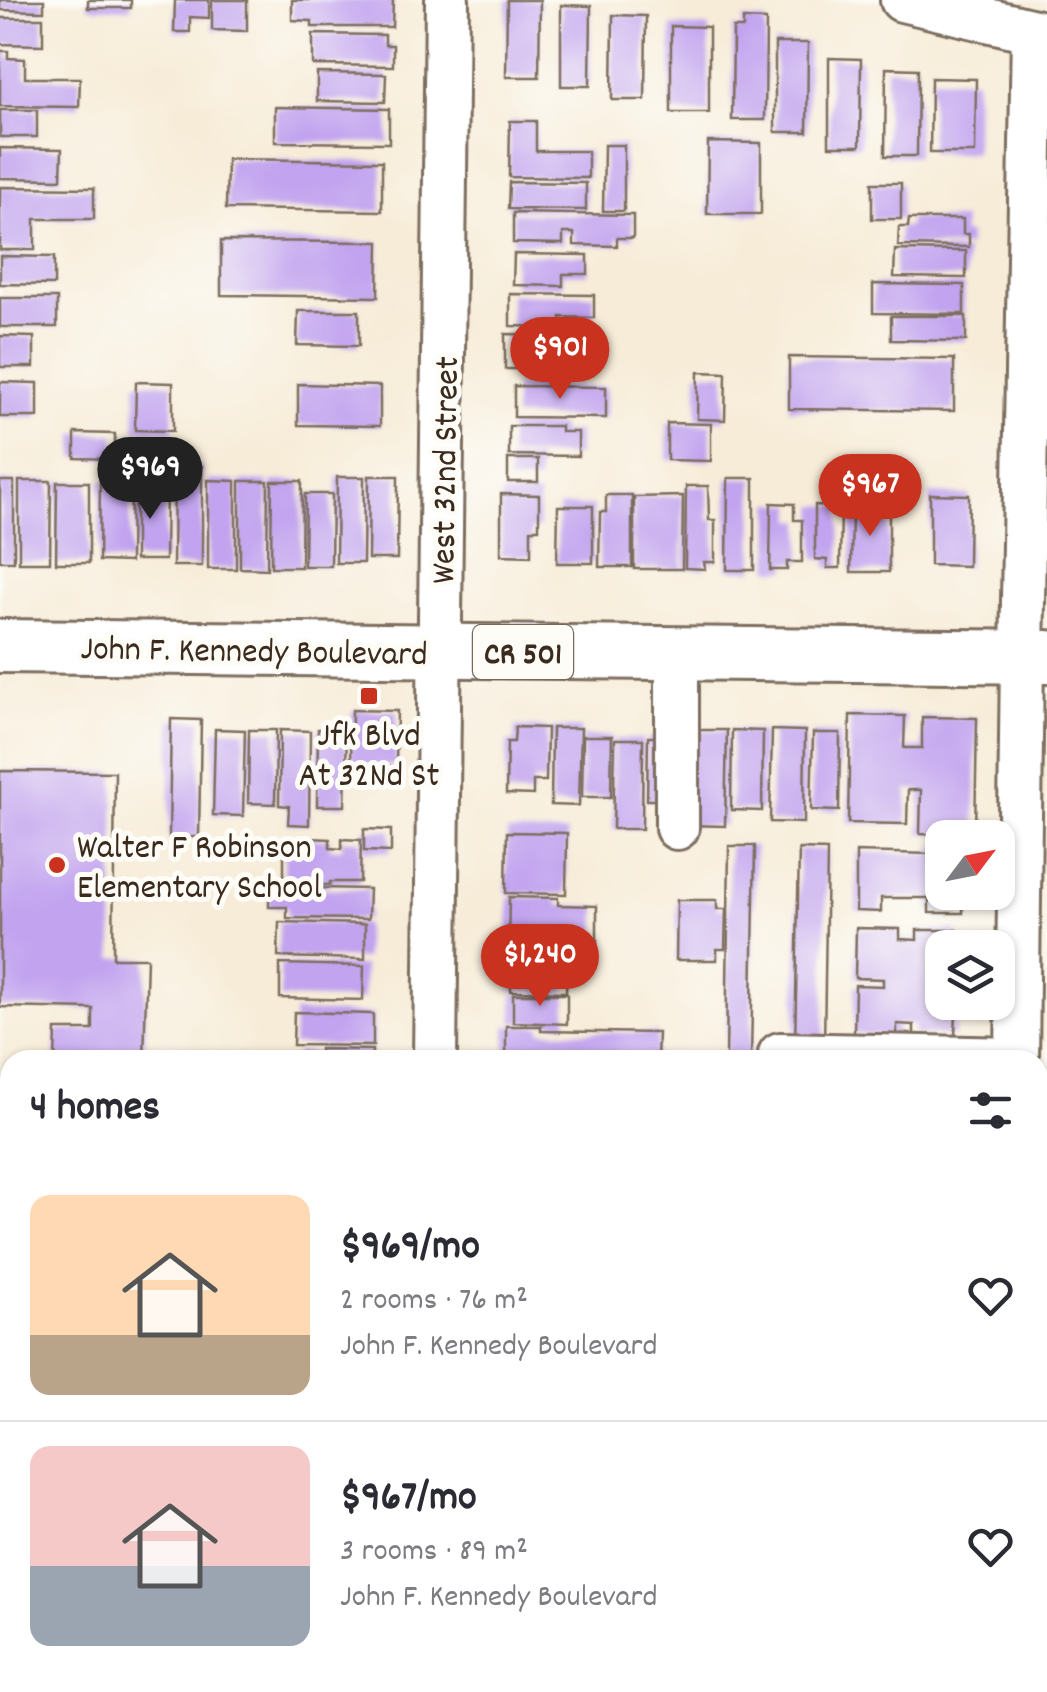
<!DOCTYPE html>
<meta charset="utf-8">
<style>
:root{--surface:#fff;--page:#f7f7f7;--text:#2b2b33;--muted:#7c7c81;--line:#e1e1e2;--accent:#c8321e}
body{margin:0;font-family:Dekko,sans-serif;background:var(--page);color:var(--text);height:100vh;display:flex;flex-direction:column;font-size:38px;white-space:nowrap}
*{box-sizing:border-box;margin:0}
p{font-size:32px;color:var(--muted)}
.icon{flex:none;width:55px;height:55px;fill:none;stroke:currentColor;stroke-width:2;stroke-linecap:round;stroke-linejoin:round}
.map{position:relative;flex:1;overflow:hidden}
.details{position:absolute;left:0px;top:1050px;width:1048px;height:642px;display:flex;flex-direction:column;background:var(--surface);border-radius:30px 30px 0 0;box-shadow:0 2px 8px #0004}
.details>*{flex:none}
.needle{width:65px;rotate:58deg}
.controls{position:absolute;left:925px;top:820px;display:grid;gap:20px}
.controls a{display:grid;place-items:center;width:90px;height:90px;border-radius:20px;background:var(--surface);box-shadow:0 2px 8px #0004;font-size:50px}
.price{position:absolute;translate:-50% -85px;padding:0 22px;border-radius:35px;background:var(--accent);color:#fff;font-size:32px;line-height:65px;filter:drop-shadow(0 2px 5px #0008)}
.price::after{content:'';position:absolute;left:50%;top:60px;width:30px;height:22px;margin-left:-15px;background:inherit;clip-path:polygon(0 0,100% 0,50% 100%)}
.price.current{background:#222;color:#fff}
ul{padding:0;list-style:none}
li{display:flex;align-items:center;gap:30px;height:250px;padding:0 30px}
li+li{border-top:2px solid var(--line)}
li span{display:grid;place-items:center;flex:none;width:280px;height:200px;border-radius:20px;color:#555}
li>.icon{margin-inline-start:auto}
span .icon{width:120px;height:120px;fill:#fffc;stroke-width:1}
li b{font-size:42px}
h2{display:flex;justify-content:space-between;align-items:center;height:120px;padding:0 30px;font-size:42px}
.map>svg:first-child{display:block}
</style>
<div class="map">
<svg width="1047" height="1692" viewBox="0 0 1047 1692">
<rect width="100%" height="100%" fill="#fdfcf7"/>
<filter id="ink" filterUnits="userSpaceOnUse"><feTurbulence type="fractalNoise" baseFrequency=".01" numOctaves="2"/><feDisplacementMap in="SourceGraphic" scale="20" xChannelSelector="R" yChannelSelector="G"/><feConvolveMatrix kernelMatrix="1 2 1 2 8 2 1 2 1" color-interpolation-filters="sRGB"/></filter>
<filter id="wash" filterUnits="userSpaceOnUse"><feTurbulence type="fractalNoise" baseFrequency=".0048" numOctaves="4" result="noise"/><feDisplacementMap in="SourceGraphic" scale="40" xChannelSelector="R" yChannelSelector="G"/><feGaussianBlur stdDeviation="2.25" result="paint"/><feColorMatrix in="noise" values="0 0 0 0 0 0 0 0 0 0 0 0 0 0 0 0 0 1.4 0 .05"/><feComposite in="paint" operator="in"/></filter>
<g filter="url(#wash)">
<rect width="100%" height="100%" fill="#f7ecd8"/>
<g id="blocks">
<g fill="#c1a3ef">
<path d="M0 0H44V11L0 10Z"/>
<rect x="88" y="0" width="43" height="8"/>
<path d="M175 0H209V18L190 17V32H174Z"/>
<path d="M212 0H247V31L212 30Z"/>
<path d="M292 0H393L392 27H312V21L292 20Z"/>
<path d="M507 0H540L539 77H506Z"/>
<path d="M561 5 591 6 590 86H561Z"/>
<path d="M613 15 646 16 645 100H612Z"/>
<path d="M0 18H43V45L0 44Z"/>
<path d="M743 19 766 20 765 120H732L733 28H743Z"/>
<path d="M671 26 709 27V113H671Z"/>
<path d="M313 34 385 35V45H393V66L313 65Z"/>
<path d="M775 43H808L807 132H775Z"/>
<path d="M0 51H8V58L25 59V78H80L79 107 0 106Z"/>
<path d="M829 58 861 59 860 146H829Z"/>
<path d="M886 68 918 69 917 156H885Z"/>
<path d="M317 73 386 74 385 102 317 101Z"/>
<path d="M931 78 976 79 975 153H930Z"/>
<path d="M275 107 389 109V143L275 142Z"/>
<rect x="0" y="110" width="37" height="27"/>
<path d="M510 121H536V151H588V178L509 177Z"/>
<path d="M708 142 761 143V214H707Z"/>
<path d="M604 145H624V211H603Z"/>
<path d="M0 148 62 149 61 179 0 178Z"/>
<path d="M227 159 382 161V211L226 209Z"/>
<path d="M509 182 586 183V210L508 209Z"/>
<rect x="872" y="183" width="29" height="36"/>
<path d="M0 187 94 188V219H35V250H0Z"/>
<path d="M513 213 633 215V238H617V246L574 245V233H563V244L513 243Z"/>
<path d="M909 219H963V234H969V247L898 246 899 227H908Z"/>
<path d="M221 241 379 242 378 297 221 295Z"/>
<path d="M895 250 966 251V278L894 277Z"/>
<path d="M514 254 588 255V274H563V286L513 285Z"/>
<path d="M0 256 54 257V285L0 284Z"/>
<path d="M873 284 964 285V314L873 313Z"/>
<path d="M510 294 594 295V318L561 317V327L510 326Z"/>
<rect x="0" y="298" width="57" height="29"/>
<path d="M298 311H359V346L297 345Z"/>
<path d="M891 316H966V341L891 340Z"/>
<path d="M505 334 572 335V356H560V369H505Z"/>
<path d="M0 336 34 337V367H0Z"/>
<path d="M789 357 954 359V411L789 409Z"/>
<path d="M698 372 726 373 725 420 697 419Z"/>
<path d="M0 382 38 383V417H0Z"/>
<path d="M136 382 173 383V431L135 430Z"/>
<path d="M298 384 380 386V426L298 425Z"/>
<path d="M514 386 606 387V418L514 417Z"/>
<path d="M667 423 711 424V461L667 460Z"/>
<path d="M509 426H561V432H578V456L509 455Z"/>
<path d="M75 433 115 434V459L75 458Z"/>
<rect x="508" y="459" width="30" height="23"/>
<path d="M174 466H202V566H173Z"/>
<path d="M369 476H398L397 559H368Z"/>
<path d="M337 477H364L363 563H336Z"/>
<path d="M728 478H754V570H727Z"/>
<path d="M208 480 236 481V569H208Z"/>
<rect x="0" y="481" width="14" height="80"/>
<path d="M19 481H51L50 562H19Z"/>
<path d="M100 481H131L130 562 99 561Z"/>
<path d="M240 481H268L267 569 240 568Z"/>
<path d="M272 481H302L301 567H271Z"/>
<path d="M57 482H89V563H56Z"/>
<path d="M135 484H166L165 560H135Z"/>
<path d="M686 486H708L709 520H715V562H704L705 569 685 568Z"/>
<path d="M305 494H332L331 566H304Z"/>
<path d="M501 494 539 495V529H531V556L501 555Z"/>
<path d="M930 494 969 495 968 566 930 565Z"/>
<path d="M606 495H632V567H599L600 512H606Z"/>
<path d="M683 496 682 569H634V497Z"/>
<path d="M771 503 794 504V520H802V562H787V570H770Z"/>
<path d="M815 505 841 506 840 568H827V560L815 559Z"/>
<path d="M558 506H593V563H557Z"/>
<path d="M852 506H889V572H851Z"/>
<path d="M352 710 397 711 396 766 351 765Z"/>
<path d="M850 715 905 716 904 748H922V717L977 718 975 835 920 834 921 790H908L907 824 848 823Z"/>
<path d="M171 719 201 720 199 837H169Z"/>
<path d="M515 727 547 728 546 781H533V795L506 794 507 742H514Z"/>
<path d="M552 728H581L579 806 551 805Z"/>
<path d="M215 729 245 730 243 816 213 815Z"/>
<path d="M318 729H347L345 806H317Z"/>
<path d="M249 730H276L275 804 248 803Z"/>
<path d="M280 730 310 731 309 825 288 824 289 806 279 805Z"/>
<path d="M687 730H727L725 826 685 825Z"/>
<path d="M732 730 763 731 762 811 731 810Z"/>
<path d="M772 730 805 731 804 823 770 822Z"/>
<path d="M813 733H840L839 811 811 810Z"/>
<path d="M583 736H612L611 797H582Z"/>
<path d="M648 737H676L675 800H647Z"/>
<path d="M615 739H643L642 829H613Z"/>
<path d="M0 771 115 772 113 958H147L144 1060H55L56 1030H93V1009L0 1007Z"/>
<path d="M364 829 391 830V852L364 851Z"/>
<path d="M507 832 567 833 566 894 506 893Z"/>
<path d="M309 838 330 839V848L342 849V839L361 840 360 882H330V885H314V881L284 880V847L308 848Z"/>
<path d="M729 846H755L751 1060H726Z"/>
<path d="M932 847 942 848V892H963V913H929V898H881V912L856 911V852L932 854Z"/>
<path d="M799 849 827 850 824 1047 795 1046Z"/>
<path d="M269 887 369 889 368 919 287 918V907H269Z"/>
<path d="M509 897 558 898V905L597 906V953L508 951Z"/>
<path d="M677 900H717V909H726L725 949H717V960H676Z"/>
<path d="M279 922 365 924V959L278 957Z"/>
<path d="M856 928 900 929V939L917 940V930H957V948H942V1002H952V1013H956L955 1036 914 1035V1025L897 1024V1035L854 1034 855 985 883 986V979L855 978Z"/>
<path d="M511 962 567 964 566 992 511 991Z"/>
<path d="M280 964 364 966 363 1000 280 998Z"/>
<path d="M513 994H567V1024L513 1022Z"/>
<path d="M294 1012 373 1014V1046L293 1045Z"/>
<path d="M506 1026H541V1031L658 1033 657 1060H506Z"/>
<path d="M320 1049 372 1050V1060H296V1052L320 1053Z"/>
<path d="M0 1359H10V1500L0 1499Z"/>
</g>
</g>
</g>
<g filter="url(#ink)">
<use href="#blocks" fill-opacity="0" stroke="#7d6e5f" stroke-width="2.5"/>
<g fill="none" stroke-linecap="round" stroke-linejoin="round">
<g stroke="#7d6e5f" stroke-width="48">
<g id="minor">
<path d="M902 0 1047 34"/>
<path d="M677 654V828"/>
<path d="M780 1054 1017 1059"/>
<path d="M435 1060 447 0"/>
<path d="M1017 1060 1022 657 1033 31"/>
<path d="M0 1287H10"/>
<path d="M425 1692V1682"/>
<path d="M1008 1692V1682"/>
</g>
</g>
<g stroke="#7d6e5f" stroke-width="58">
<g id="major">
<path d="M0 646 1047 657"/>
<path d="M0 1637H10"/>
<path d="M1038 1641H1047"/>
</g>
</g>
<use href="#minor" stroke="#fff" stroke-width="42"/>
<use href="#major" stroke="#fff" stroke-width="52"/>
</g>
</g>
<g fill="#c8321e" stroke="#fdfcf7" stroke-width="4">
<rect x="359" y="686" width="20" height="20" rx="5"/>
<circle cx="57" cy="865" r="10"/>
</g>
<g text-anchor="middle" stroke-width="10" stroke-linejoin="round" paint-order="stroke">
<rect fill="#fdfcf7" stroke="#75695f" stroke-width="2.5" x="473" y="625" width="100" height="54" rx="8"/>
<g font-size="32" font-weight="bold" fill="#3b2a1e">
<text x="523" y="663">CR 501</text>
</g>
<g font-size="35" fill="#3b2a1e" stroke="#fdfcf7">
<text transform="translate(443 470) rotate(-89)" y="12">West 32nd Street</text>
<text transform="translate(254 649) rotate(1)" y="12">John F. Kennedy Boulevard</text>
</g>
<g font-size="35" fill="#3b2a1e" stroke="#fdfcf7">
<text x="369" y="745">Jfk Blvd<tspan x="369" dy="40">At 32Nd St</tspan></text>
<text x="77" y="857" text-anchor="start">Walter F Robinson<tspan x="77" dy="40">Elementary School</tspan></text>
</g>
</g>
</svg>
<div class="controls">
<a><svg class="needle" viewBox="-14 -14 28 28"><path d="M0-13l5 13h-10z" fill="#e53935"/><path d="M0 13l5-13h-10z" fill="#7c7c81"/></svg></a>
<a><svg class="icon" aria-label="layers" viewBox="0 0 24 24"><path d="M12 4l9 5-9 5-9-5zM3 14l9 5 9-5"/></svg></a>
</div>
<b class="price" style="left:560px;top:402px">$901</b>
<b class="price current" style="left:150px;top:522px">$969</b>
<b class="price" style="left:870px;top:539px">$967</b>
<b class="price" style="left:540px;top:1009px">$1,240</b>
<section class="details">
<h2>4 homes<svg class="icon" aria-label="filters" viewBox="0 0 24 24"><path d="M4 7h16M4 17h16"/><circle cx="9" cy="7" r="2"/><circle cx="15" cy="17" r="2"/></svg></h2>
<ul>
<li><span style="background:linear-gradient(#ffd9b3 70%,#b9a48a 0)"><svg class="icon" aria-label="home" viewBox="0 0 24 24"><path d="M3 11l9-7 9 7M6 9v11h12V9"/></svg></span><div><b>$969/mo</b><p>2 rooms · 76 m²</p><p>John F. Kennedy Boulevard</p></div><svg class="icon" aria-label="heart" viewBox="0 0 24 24"><path d="M12 20l-8-8c-3-5 5-10 8-4 3-6 11-1 8 4z"/></svg></li>
<li><span style="background:linear-gradient(#f6c9c9 60%,#9aa5b1 0)"><svg class="icon" aria-label="home" viewBox="0 0 24 24"><path d="M3 11l9-7 9 7M6 9v11h12V9"/></svg></span><div><b>$967/mo</b><p>3 rooms · 89 m²</p><p>John F. Kennedy Boulevard</p></div><svg class="icon" aria-label="heart" viewBox="0 0 24 24"><path d="M12 20l-8-8c-3-5 5-10 8-4 3-6 11-1 8 4z"/></svg></li>
</ul>
</section>
</div>
